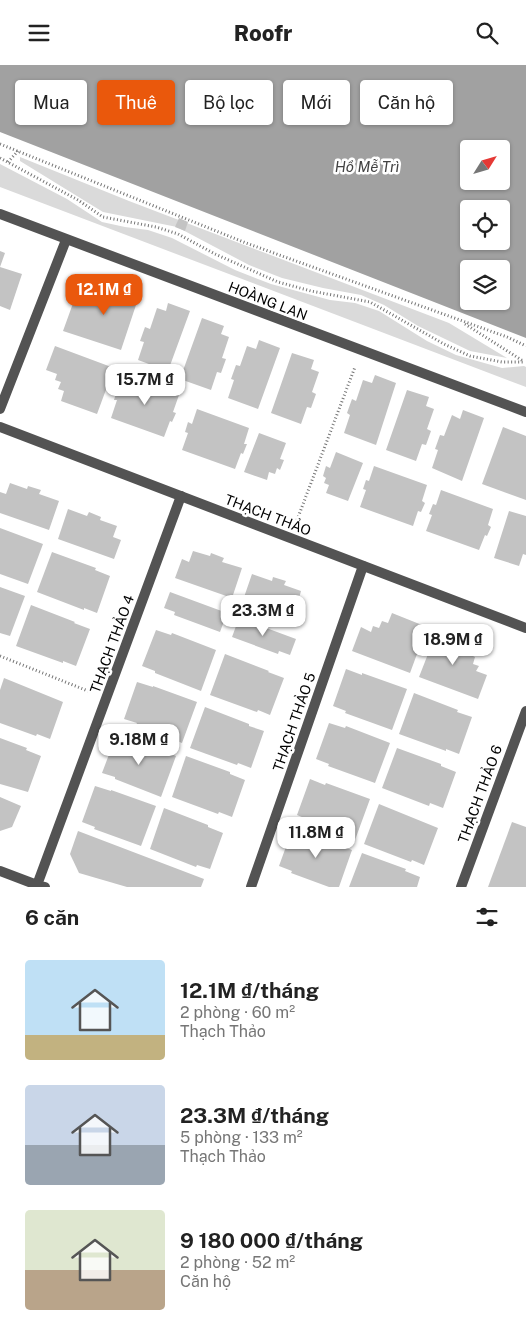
<!DOCTYPE html>
<html lang="vi">
<meta charset="utf-8">
<style>
:root{--surface:#fff;--page:#f2f2f2;--text:#222;--muted:#767676;--accent:#ea580c}
body{margin:0;font-family:"Public Sans",sans-serif;background:var(--page);color:var(--text);height:100vh;display:flex;flex-direction:column;font-size:19px;white-space:nowrap}
*{box-sizing:border-box;margin:0}
p{font-size:16px;color:var(--muted)}
.icon{flex:none;width:28px;height:28px;fill:none;stroke:currentColor;stroke-width:2;stroke-linecap:round;stroke-linejoin:round}
.map{position:relative;height:822px;overflow:hidden}
.drawer{display:flex;flex-direction:column;background:var(--surface);flex:1}
.drawer>*{flex:none}
.banner{position:absolute;left:15px;top:15px;width:496px;height:45px;display:flex;gap:10px}
.needle{width:32px;rotate:53deg}
.fabs{position:absolute;left:460px;top:75px;display:grid;gap:10px}
.fabs a{display:grid;place-items:center;width:50px;height:50px;border-radius:5px;background:var(--surface);box-shadow:0 1px 4px #0004;font-size:25px}
.price{position:absolute;translate:-50% -42px;padding:0 11px;border-radius:10px;background:#fff;color:#222;font-size:16px;line-height:32px;filter:drop-shadow(0 1px 2px #0008)}
.price::after{content:'';position:absolute;left:50%;top:30px;width:15px;height:11px;margin-left:-8px;background:inherit;clip-path:polygon(0 0,100% 0,50% 100%)}
.price.on{background:var(--accent);color:#fff}
ul{padding:0;list-style:none}
li{display:flex;align-items:center;gap:15px;height:125px;padding:0 25px}
li span{display:grid;place-items:center;flex:none;width:140px;height:100px;border-radius:5px;color:#555}
li>.icon{margin-inline-start:auto}
span .icon{width:60px;height:60px;fill:#fffc;stroke-width:1}
li b{font-size:21px}
h2{display:flex;justify-content:space-between;align-items:center;height:60px;padding:0 25px;font-size:21px}
.tag{padding:0 18px;border-radius:5px;background:var(--surface);box-shadow:0 1px 4px #0004;font-size:18px;line-height:45px}
.tag.on{background:var(--accent);color:#fff}
header{display:flex;justify-content:space-between;align-items:center;height:65px;padding:0 25px;background:var(--surface);font-size:22px;font-weight:800}
.map>svg:first-child{display:block}
</style>
<header><svg class="icon" aria-label="menu" viewBox="0 0 24 24"><path d="M4 6h16M4 12h16M4 18h16"/></svg>Roofr<svg class="icon" aria-label="search" viewBox="0 0 24 24"><circle cx="10" cy="10" r="6"/><path d="M15 15l6 6"/></svg></header>
<div class="map">
<svg width="526" height="822" viewBox="0 0 526 822">
<rect width="100%" height="100%" fill="#fff"/>
<g fill="#dadada">
<path d="M20 92 129 136 449 258 507 293 470 286 418 261 384 240 361 230 323 223 282 213 249 200 177 162 103 147 20 96Z"/>
<path d="M0 99 67 134 102 157 125 162 148 165 172 173 235 205 271 219 330 235 355 238 379 246 427 276 456 290 502 303 524 301 526 302V322L0 122Z"/>
</g>
<path fill="#a1a1a1" fill-rule="evenodd" d="M0 0H526V273L0 67ZM469 84H501V116H469ZM469 144H501V176H469ZM469 204H501V236H469Z"/>
<g fill="#c3c3c3">
<path d="M179 153 188 157 185 166 175 162Z"/>
<path d="M0 186 5 188 0 202 22 209 10 245 0 241Z"/>
<path d="M115 216 141 225 121 285 63 266 76 230 97 237 101 223 111 227Z"/>
<path d="M168 238 190 246 168 306 138 295 144 277 140 276 145 262 150 264 157 243 166 246Z"/>
<path d="M202 253 224 261 221 269 229 272 222 293 226 294 221 308 217 307 211 325 180 314Z"/>
<path d="M259 275 280 283 258 344 228 333 234 315 231 314 236 300 240 301 247 281 256 284Z"/>
<path d="M55 281 114 303 97 349 61 336 64 326 58 324 61 317 55 315 57 309 46 305Z"/>
<path d="M292 288 314 295 311 304 319 307 312 327 316 329 311 343 307 342 301 359 271 348Z"/>
<path d="M375 310 396 318 376 380 344 368 350 350 347 348 352 334 356 336 363 315 372 318Z"/>
<path d="M126 311 179 330 173 347 176 348 172 357 170 356 164 372 111 353 117 335H114L117 325 121 326Z"/>
<path d="M407 325 429 332 426 341 434 344 427 364 431 366 426 380 422 379 416 396 386 385Z"/>
<path d="M197 344 249 363 244 379H247L243 389 241 388 235 404 182 385 188 368 185 367 188 357 192 359Z"/>
<path d="M463 345 484 353 462 416 432 403 438 385 435 384 440 370 444 371 452 350 460 354Z"/>
<path d="M503 362 526 371V435L482 419Z"/>
<path d="M259 368 286 378 280 394 284 395 280 405 277 403 275 409 269 407 267 415 244 407Z"/>
<path d="M336 387 363 398 348 436 326 428 329 420 324 418 326 413 323 411 326 401 330 403Z"/>
<path d="M374 401 427 420 422 436 425 438 421 447 418 446 413 461 360 442 366 425 363 424 366 415 369 416Z"/>
<path d="M10 418 27 424 28 421 41 425 39 429 59 436 49 465 0 448V427L6 429Z"/>
<path d="M441 425 493 444 488 460 491 462 487 471 485 470 479 485 426 466 432 450 429 449 433 439 436 440Z"/>
<path d="M68 444 87 451 89 447 101 452 100 455 117 461 113 472 121 475 114 494 58 474Z"/>
<path d="M509 446 526 451V490L523 489 519 501 494 493Z"/>
<path d="M0 463 43 479 28 519 0 509Z"/>
<path d="M193 486 210 491 211 488 224 493 222 497 242 503 232 533 175 513 182 494 189 497Z"/>
<path d="M52 487 96 503 95 505 110 511 97 548 84 543V545L37 527Z"/>
<path d="M252 509 272 516 273 512 286 516 284 520 301 526 298 537 305 539 298 558 242 538Z"/>
<path d="M0 522 25 531 10 571 0 568Z"/>
<path d="M170 527 227 548 220 567 174 550 175 547 164 543Z"/>
<path d="M31 540 75 557 74 558 90 564 76 601 63 596V598L16 581Z"/>
<path d="M392 548 427 562 410 608 352 586 361 562 371 567 373 561 379 563 382 556 388 558Z"/>
<path d="M239 553 296 574 290 590 279 586 278 589 232 572Z"/>
<path d="M156 565 171 570 172 568 216 585 201 626 155 608V606L142 601Z"/>
<path d="M437 566 473 579 469 589 475 592 473 599 479 601 476 606 487 610 478 634 419 612Z"/>
<path d="M225 589 269 606 268 607 284 613 270 650 258 645 257 647 210 630Z"/>
<path d="M346 604 362 610V608L407 624 392 665 345 648 346 646 333 641Z"/>
<path d="M4 613 63 637 50 674 37 669 36 671 0 658V625Z"/>
<path d="M137 617 153 622V621L197 637 182 678 136 660 137 658 124 654Z"/>
<path d="M414 628 458 645 457 647 472 652 459 689 446 684V686L399 669Z"/>
<path d="M205 642 249 659V661L264 666 251 703 238 698 237 700 190 683Z"/>
<path d="M329 658 345 663 346 661 390 678 375 718 328 701 329 699 316 694Z"/>
<path d="M116 671 131 677 132 675 176 691 161 732 115 714V712L102 708Z"/>
<path d="M0 673 27 683 26 685 41 691 28 727 0 719Z"/>
<path d="M397 683 441 699V701L456 707 443 743 430 738 429 741 382 723Z"/>
<path d="M186 691 230 707V709L245 715 232 752 219 747 218 749 172 732Z"/>
<path d="M310 714 325 720 326 718 370 734 355 775 309 757V755L297 750Z"/>
<path d="M95 721 111 726V725L156 741 141 781 94 764 95 762 82 757Z"/>
<path d="M0 732 21 741 12 762 0 766Z"/>
<path d="M379 739 438 763 424 800 412 795 411 797 364 779Z"/>
<path d="M164 743 208 760V762L223 768 210 804 197 800 196 802 150 784Z"/>
<path d="M512 757 526 762V822H488Z"/>
<path d="M292 765 308 770V768L352 785 339 822H329L291 808 292 806 279 801Z"/>
<path d="M78 766 204 814 201 822H127L79 808 70 789Z"/>
<path d="M362 788 406 804 405 806 420 812 417 822H349Z"/>
</g>
<g fill="none" stroke-linecap="round" stroke-linejoin="round">
<g stroke="#757575" stroke-width="3" stroke-dasharray="1 2.5" stroke-linecap="butt">
<path d="M0 79 246 178 507 272 526 281"/>
<path d="M0 93 78 135 103 152 156 162 178 169 215 189 278 217 311 226 370 237 444 279 470 291 502 297H525"/>
<path d="M8 97 18 86"/>
<path d="M465 259 523 296"/>
<path d="M297 455 355 302"/>
<path d="M0 591 88 626"/>
</g>
<g stroke="#535353" stroke-width="10">
<path d="M0 149 526 347"/>
<path d="M0 344 66 175"/>
<path d="M45 822 37 820 181 431"/>
<path d="M251 822 363 501"/>
<path d="M461 822 526 646"/>
</g>
<g stroke="#535353" stroke-width="10">
<path d="M0 362 526 563"/>
<path d="M0 806 37 820 36 822"/>
</g>
</g>
<g text-anchor="middle" stroke-width="5" stroke-linejoin="round" paint-order="stroke">
<g font-size="14" fill="#000" stroke="#fff">
<text transform="translate(268 236) rotate(21)" y="5">HOÀNG LAN</text>
<text transform="translate(268 450) rotate(21)" y="5">THẠCH THẢO</text>
<text transform="translate(112 579) rotate(-70)" y="5">THẠCH THẢO 4</text>
<text transform="translate(294 657) rotate(-71)" y="5">THẠCH THẢO 5</text>
<text transform="translate(480 729) rotate(-70)" y="5">THẠCH THẢO 6</text>
</g>
<g font-size="15" font-style="italic" fill="#424242" stroke="#fff">
<text x="367" y="107">Hồ Mễ Trì</text>
</g>
</g>
</svg>
<div class="fabs">
<a><svg class="needle" viewBox="-14 -14 28 28"><path d="M0-13l5 13h-10z" fill="#e53935"/><path d="M0 13l5-13h-10z" fill="#767676"/></svg></a>
<a><svg class="icon" aria-label="locate" viewBox="0 0 24 24"><circle cx="12" cy="12" r="6"/><path d="M12 2v4M12 18v4M2 12h4M18 12h4"/></svg></a>
<a><svg class="icon" aria-label="layers" viewBox="0 0 24 24"><path d="M12 4l9 5-9 5-9-5zM3 14l9 5 9-5"/></svg></a>
</div>
<b class="price on" style="left:104px;top:251px">12.1M ₫</b>
<b class="price" style="left:145px;top:341px">15.7M ₫</b>
<b class="price" style="left:263px;top:572px">23.3M ₫</b>
<b class="price" style="left:453px;top:601px">18.9M ₫</b>
<b class="price" style="left:139px;top:701px">9.18M ₫</b>
<b class="price" style="left:316px;top:794px">11.8M ₫</b>
<div class="banner">
<a class="tag">Mua</a>
<a class="tag on">Thuê</a>
<a class="tag">Bộ lọc</a>
<a class="tag">Mới</a>
<a class="tag">Căn hộ</a>
</div>
</div>
<section class="drawer">
<h2>6 căn<svg class="icon" aria-label="filters" viewBox="0 0 24 24"><path d="M4 7h16M4 17h16"/><circle cx="9" cy="7" r="2"/><circle cx="15" cy="17" r="2"/></svg></h2>
<ul>
<li><span style="background:linear-gradient(#bfe0f5 75%,#c2b280 0)"><svg class="icon" aria-label="home" viewBox="0 0 24 24"><path d="M3 11l9-7 9 7M6 9v11h12V9"/></svg></span><div><b>12.1M ₫/tháng</b><p>2 phòng · 60 m²</p><p>Thạch Thảo</p></div></li>
<li><span style="background:linear-gradient(#c9d6e8 60%,#9aa5b1 0)"><svg class="icon" aria-label="home" viewBox="0 0 24 24"><path d="M3 11l9-7 9 7M6 9v11h12V9"/></svg></span><div><b>23.3M ₫/tháng</b><p>5 phòng · 133 m²</p><p>Thạch Thảo</p></div></li>
<li><span style="background:linear-gradient(#dfe7d0 60%,#b9a48a 0)"><svg class="icon" aria-label="home" viewBox="0 0 24 24"><path d="M3 11l9-7 9 7M6 9v11h12V9"/></svg></span><div><b>9 180 000 ₫/tháng</b><p>2 phòng · 52 m²</p><p>Căn hộ</p></div></li>
</ul>
</section>
